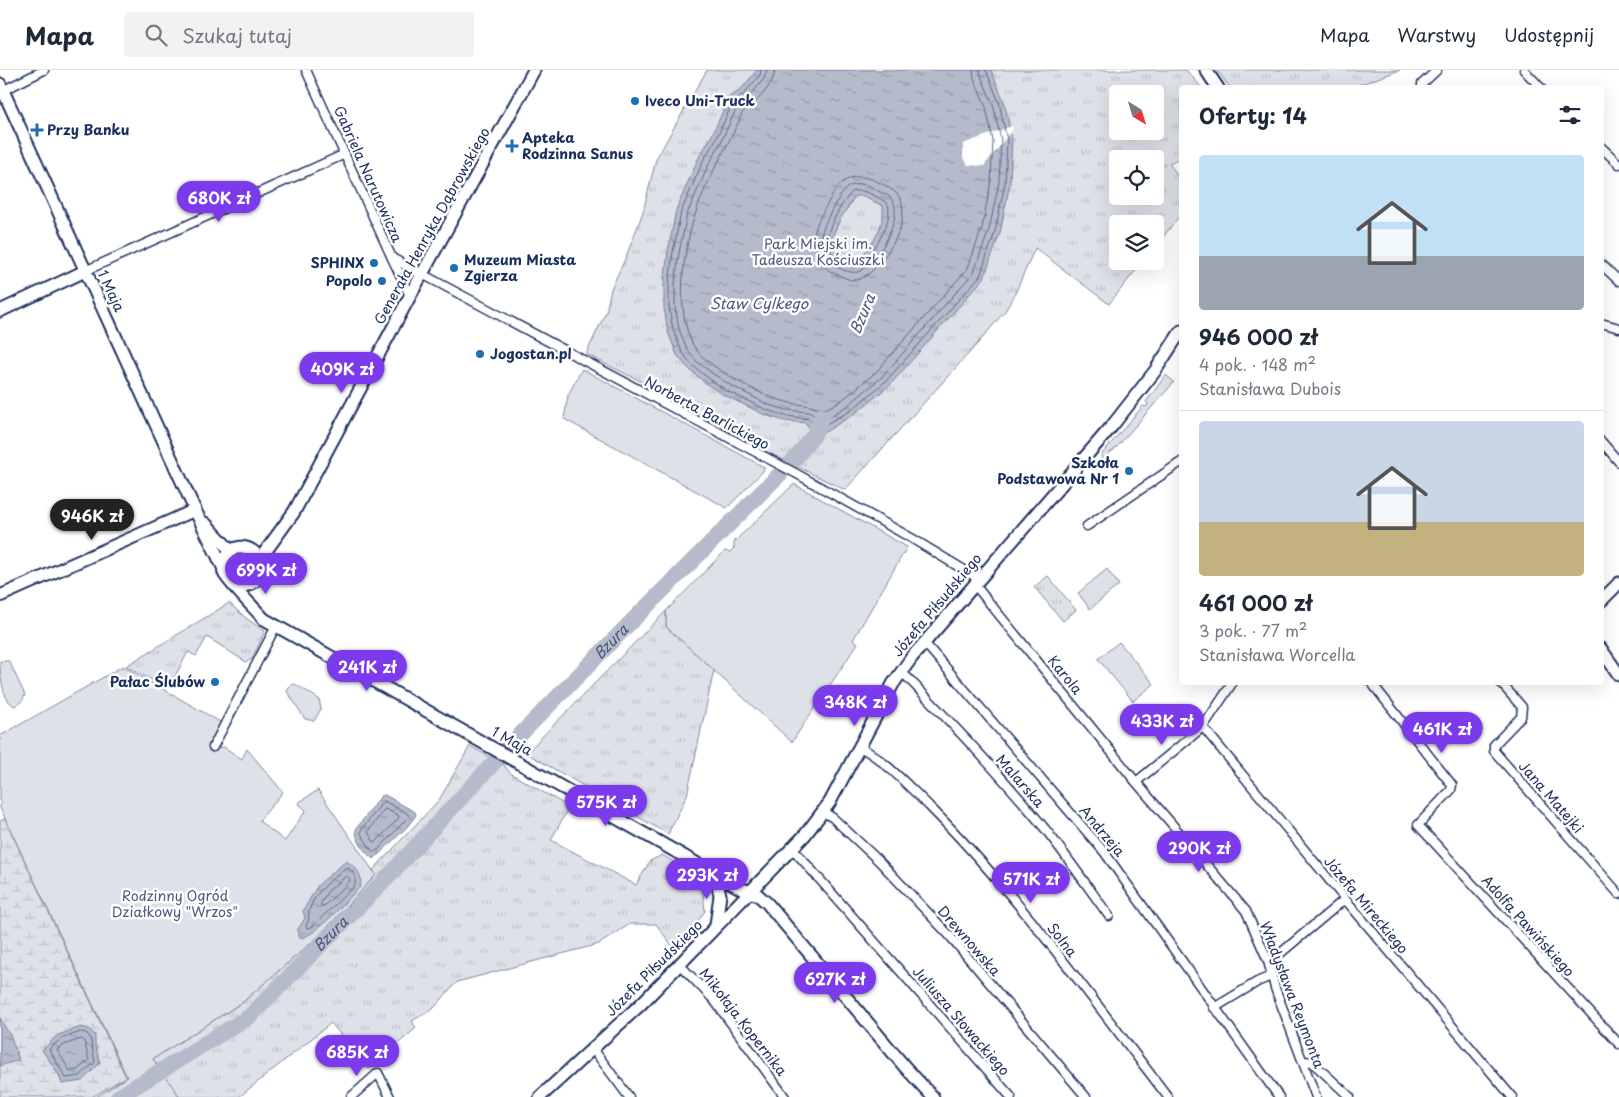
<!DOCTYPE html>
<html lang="pl">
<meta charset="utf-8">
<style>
:root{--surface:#fff;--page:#f2f2f3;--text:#1f2937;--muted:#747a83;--line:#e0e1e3;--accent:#7c3aed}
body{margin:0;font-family:"Playpen Sans",sans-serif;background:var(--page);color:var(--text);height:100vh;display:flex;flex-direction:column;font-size:19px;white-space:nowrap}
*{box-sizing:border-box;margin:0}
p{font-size:16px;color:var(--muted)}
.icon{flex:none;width:28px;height:28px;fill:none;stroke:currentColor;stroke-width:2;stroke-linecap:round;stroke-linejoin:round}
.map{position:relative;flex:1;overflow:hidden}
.side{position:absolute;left:1179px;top:15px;width:425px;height:600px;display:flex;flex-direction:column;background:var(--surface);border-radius:5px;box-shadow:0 5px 20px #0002}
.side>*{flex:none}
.needle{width:32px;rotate:142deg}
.tools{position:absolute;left:1109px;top:15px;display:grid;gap:10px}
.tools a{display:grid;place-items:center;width:55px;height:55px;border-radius:5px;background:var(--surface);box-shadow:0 5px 20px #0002;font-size:25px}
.price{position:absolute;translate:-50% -42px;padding:0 11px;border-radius:18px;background:var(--accent);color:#fff;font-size:16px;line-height:32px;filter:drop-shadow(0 1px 2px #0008)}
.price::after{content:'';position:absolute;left:50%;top:30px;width:15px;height:11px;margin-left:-8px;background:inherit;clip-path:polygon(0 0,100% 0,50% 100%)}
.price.on{background:#222;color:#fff}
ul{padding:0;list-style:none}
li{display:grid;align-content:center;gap:10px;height:265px;padding:0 20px}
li+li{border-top:1px solid var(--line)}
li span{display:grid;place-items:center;height:155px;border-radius:5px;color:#555}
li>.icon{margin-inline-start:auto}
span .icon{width:90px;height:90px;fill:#fffc;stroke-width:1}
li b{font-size:21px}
h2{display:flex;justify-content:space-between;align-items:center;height:60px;padding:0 20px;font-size:21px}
header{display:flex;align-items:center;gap:30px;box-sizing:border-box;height:70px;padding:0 25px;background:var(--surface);border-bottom:1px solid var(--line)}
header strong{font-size:24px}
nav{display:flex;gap:28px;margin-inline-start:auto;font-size:18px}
.search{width:350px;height:45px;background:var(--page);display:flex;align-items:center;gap:12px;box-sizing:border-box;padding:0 18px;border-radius:5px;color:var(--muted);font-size:19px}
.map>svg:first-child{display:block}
</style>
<header>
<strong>Mapa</strong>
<div class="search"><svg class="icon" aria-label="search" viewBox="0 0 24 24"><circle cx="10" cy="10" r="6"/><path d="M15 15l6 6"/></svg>Szukaj tutaj</div>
<nav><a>Mapa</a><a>Warstwy</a><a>Udostępnij</a></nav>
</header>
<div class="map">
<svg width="1619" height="1027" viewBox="0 0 1619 1027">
<defs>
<pattern id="wetland-marsh" width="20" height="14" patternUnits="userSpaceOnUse" patternTransform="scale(1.25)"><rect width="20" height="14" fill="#dee1e7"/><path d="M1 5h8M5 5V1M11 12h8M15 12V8" fill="none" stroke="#bec1c9"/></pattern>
<pattern id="park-tufts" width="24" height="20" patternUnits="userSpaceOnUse" patternTransform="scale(1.25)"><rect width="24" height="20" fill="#dee1e7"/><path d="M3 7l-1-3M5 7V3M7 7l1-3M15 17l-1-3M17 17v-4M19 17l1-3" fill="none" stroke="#bec1c9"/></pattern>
<pattern id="water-ripples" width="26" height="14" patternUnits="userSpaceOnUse" patternTransform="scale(1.25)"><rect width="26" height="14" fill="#b5bbca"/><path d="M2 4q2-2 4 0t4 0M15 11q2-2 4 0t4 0" fill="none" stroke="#9298a7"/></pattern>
</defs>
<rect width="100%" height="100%" fill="#fff"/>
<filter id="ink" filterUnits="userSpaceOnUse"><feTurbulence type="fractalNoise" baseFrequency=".02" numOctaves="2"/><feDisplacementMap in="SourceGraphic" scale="10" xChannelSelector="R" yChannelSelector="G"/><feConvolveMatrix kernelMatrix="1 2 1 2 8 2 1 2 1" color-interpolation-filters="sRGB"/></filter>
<g filter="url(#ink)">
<g fill="#dee1e7" stroke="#7c88a2">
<path d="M582 299 764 397V400L727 438 564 349 568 325Z"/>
<path d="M1166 305 1174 312 1115 379 1108 384 1111 389 1105 393 1102 391 1101 385 1143 336 1146 337 1148 334 1146 332Z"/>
<path d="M794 414 907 477 853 570 858 573 792 672 666 557V541L725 481 730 482 734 478V472Z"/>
<path d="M1107 499 1119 515 1090 539 1078 523Z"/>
<path d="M1119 572 1154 614 1133 631 1098 589Z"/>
<path d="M0 591H9L25 625 22 631 15 636C2 631 0 604 0 591Z"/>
<path d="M123 596 222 653 215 678 224 677 242 689 247 679 283 722 259 751 285 771 306 740 298 733 318 720 376 805 319 866 243 932 153 989 180 1027H96L127 1007 0 738V666Z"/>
<path d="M295 614 319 629 321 639 314 651 305 649 287 621 291 615Z"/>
</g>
<path fill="url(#wetland-marsh)" stroke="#7c88a2" d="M5 749 126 1007 92 1027H0V751Z"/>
<g fill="url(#park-tufts)" stroke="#7c88a2" fill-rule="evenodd">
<path d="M707 0H1186L1201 17 1181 18V88L1169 93 1181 110V144L1155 177V154H1118V191H1143L1109 234 1035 178 1013 228 1005 241 979 272 845 420 747 372 668 325 586 284 606 242 611 219 626 187 643 142 656 89ZM1118 24H1155V61H1118ZM1118 89H1155V126H1118Z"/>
<path d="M1217 0H1400L1353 17 1230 18Z"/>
<path d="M1048 506 1076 540 1063 551 1034 517Z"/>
<path d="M229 533 247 549 265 561 252 589 246 592 207 567 196 586 188 582 168 619 126 596Z"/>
<path d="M666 541V557L714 600 687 725 668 764 526 683Z"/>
<path d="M470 676 504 695 510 703 569 737 551 770 636 815 650 791 662 785 707 811 703 823 705 841 676 881 656 854H630L599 874 457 912 433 939 412 951 416 958 369 999 331 953 239 1027H180L153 989 243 932 319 866 376 805 373 800 439 730Z"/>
</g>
<g fill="url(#water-ripples)" stroke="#77839f" fill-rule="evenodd">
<path d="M757 0H991L1004 31 1012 69 1010 113 1000 163 984 208 890 315 853 345 820 365H814L806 353 785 351 765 345 724 325 705 313 688 298 677 285 668 262 664 238V213L668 181 676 140 698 89 711 67 730 26 740 21ZM855 126H864L883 136C885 156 871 180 855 191L838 184 832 167 841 148Z"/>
<path d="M385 725 415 742 416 745 407 757 374 789C365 784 355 769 356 759L381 726Z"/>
<path d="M346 791C357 797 363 805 360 817 348 829 315 867 300 868L297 861 305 848 303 841 318 815Z"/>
<path d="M0 948 11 967 19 990 0 996Z"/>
<path d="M81 957 89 959 95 965V973L100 993 82 1011 62 1014 59 1005 42 980 58 965Z"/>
</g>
<path fill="#fff" d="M1012 56 1013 59 984 96 968 95 963 88V74Z"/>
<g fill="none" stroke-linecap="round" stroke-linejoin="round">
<g stroke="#596789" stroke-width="1">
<path d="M761 0 760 5 744 24 734 30 716 69 703 91 681 142 673 182 669 213V237L673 260 682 282 692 295 708 308 727 321 767 340 786 346 809 349 817 359 850 341 886 311 980 206 995 162 1005 113 1007 70 999 32 986 0"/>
<path d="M767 0 764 9 748 28 738 35 721 72 709 94 687 144 679 183 675 214V237L679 259 687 279 696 291 712 303 730 315 769 335 787 340 809 342 820 350 829 347 847 336 882 307 974 202 989 160 999 112 1001 70 993 34 981 6 980 0"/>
<path d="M775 0C774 13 762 26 753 34 750 37 746 38 744 41 741 44 740 48 739 51 724 83 704 114 694 148 683 184 675 240 693 275 701 289 720 300 734 309 750 318 768 327 786 332 800 336 809 333 822 341L842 330 876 302 968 198 982 158 991 111 993 71 986 37 974 8 973 0"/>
<path d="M854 107C865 106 872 109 882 114 889 118 896 121 900 128 904 135 903 147 901 154 898 170 873 210 854 210 848 210 842 206 836 204 827 200 822 196 818 186 809 165 817 152 828 133 834 122 840 110 854 107Z"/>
<path d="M859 114C868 114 873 118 880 122 885 124 890 126 893 131 903 148 876 197 858 202 850 204 835 197 829 192 825 185 819 174 821 166 823 155 839 124 848 117 851 115 855 115 859 114Z"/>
<path d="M853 121C863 120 867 122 875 126 879 128 886 131 888 135 894 151 870 191 855 196L834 187C831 182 827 175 827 169 827 159 845 127 853 121Z"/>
<path d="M384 731 407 743 409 746 378 780 373 782 361 764V761Z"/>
<path d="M385 739 398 745 399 748 376 772H374L368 762Z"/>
<path d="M345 798 350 799 355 806V815L312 857 307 858 306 856C310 849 308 847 309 841 314 822 332 810 345 798Z"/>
<path d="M347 806 350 809 349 812 324 836H321V833L327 822Z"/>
<path d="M81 962 86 963 90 967 95 992 80 1006 66 1008 49 979 61 969Z"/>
<path d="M82 969 84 971 89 990 77 1000 70 1001 57 980 64 975Z"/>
</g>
<path stroke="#b5bbca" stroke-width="16" id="s1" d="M118 1027 250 946 380 815 512 673 632 551 795 389 814 365 822 346"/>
<g stroke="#1b2f5e" stroke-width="11">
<g id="street">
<path d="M306 0 392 188 797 404 913 469 979 509"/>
<path d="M1524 0 1541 18"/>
<path d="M1422 18V14L1437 0"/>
<path d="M0 22 44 0"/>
<path d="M1601 77 1619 94"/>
<path d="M392 188 410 226"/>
<path d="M1601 194 1619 211"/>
<path d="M85 201 345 84"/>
<path d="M1601 253 1619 258"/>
<path d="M1601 371 1619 392"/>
<path d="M1087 456 1181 392"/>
<path d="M974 514 1136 712 1246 841 1268 891 1275 918 1316 1027"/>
<path d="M923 573 929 578 1105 783 1279 1027"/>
<path d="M901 602 908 608C955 657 1003 707 1046 760 1068 788 1088 817 1109 846"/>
<path d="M1371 612 1452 715 1451 720 1418 755 1619 974"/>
<path d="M1500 612 1522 637 1521 647 1494 675V681L1619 824"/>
<path d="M1203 657 1345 829 1512 1027"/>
<path d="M213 677 276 556"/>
<path d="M860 677C886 691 907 715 929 736 1017 824 1092 929 1168 1027"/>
<path d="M1136 712 1203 657 1233 612"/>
<path d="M824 742 833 748 879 791 949 865 1086 1027"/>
<path d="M793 779 1011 1027"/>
<path d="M1268 891 1276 887 1345 829"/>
<path d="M680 895 714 930 785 1027"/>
<path d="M1214 938 1257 912 1271 906"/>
<path d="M593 979 629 1027"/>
<path d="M1304 991 1312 992 1350 1027"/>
<path d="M351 1027 378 1003 390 1027"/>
</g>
</g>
<g stroke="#1b2f5e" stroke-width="15">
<g id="secondary">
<path d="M1206 0 1218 18"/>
<path d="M0 14 195 440 223 497"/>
<path d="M0 241 85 201"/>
<path d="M205 453 231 481"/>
<path d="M260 489 294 442 410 226 534 0"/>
<path d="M232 513C239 516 247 517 254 512 279 493 240 460 226 488 223 493 223 498 224 503 228 512 256 540 264 549L742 819 758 825 767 833 905 997 933 1027"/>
<path d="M0 526 195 440"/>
<path d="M1601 531 1619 513"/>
<path d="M1601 579 1619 605"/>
<path d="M715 803 720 825 716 855"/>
<path d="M540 1027 641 934 805 765 830 732 893 614 912 587 1112 356 1155 301 1181 261"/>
</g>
</g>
<use href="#street" stroke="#fff" stroke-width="8"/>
<use href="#secondary" stroke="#fff" stroke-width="11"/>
</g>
</g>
<g fill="#1f6fb2" stroke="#fff" stroke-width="2">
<circle cx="635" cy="31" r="5"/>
<path d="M34.5 52.5h5v5h5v5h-5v5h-5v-5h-5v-5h5z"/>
<path d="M509.5 68.5h5v5h5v5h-5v5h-5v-5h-5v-5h5z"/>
<circle cx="374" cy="193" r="5"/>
<circle cx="454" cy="198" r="5"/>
<circle cx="382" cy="211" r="5"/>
<circle cx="480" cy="284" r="5"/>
<circle cx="1129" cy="401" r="5"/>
<circle cx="215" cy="612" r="5"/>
</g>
<g text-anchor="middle" stroke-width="5" stroke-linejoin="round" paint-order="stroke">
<g font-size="14" font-weight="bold" fill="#1b2f5e" stroke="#fff" text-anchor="start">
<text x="645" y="36">Iveco Uni-Truck</text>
<text x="47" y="65">Przy Banku</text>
<text x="522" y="73">Apteka<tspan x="522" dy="16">Rodzinna Sanus</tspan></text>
<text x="464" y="195">Muzeum Miasta<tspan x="464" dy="16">Zgierza</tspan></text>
<text x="364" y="198" text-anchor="end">SPHINX</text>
<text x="372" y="216" text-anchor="end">Popolo</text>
<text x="490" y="289">Jogostan.pl</text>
<text x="1119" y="398" text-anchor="end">Szkoła<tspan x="1119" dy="16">Podstawowa Nr 1</tspan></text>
<text x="205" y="617" text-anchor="end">Pałac Ślubów</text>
</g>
<g font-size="14" fill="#1b2f5e" stroke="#fff">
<text transform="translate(368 104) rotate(66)" y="5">Gabriela Narutowicza</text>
<text transform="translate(432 156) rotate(-61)" y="5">Generała Henryka Dąbrowskiego</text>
<text transform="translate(111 221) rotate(65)" y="5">1 Maja</text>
<text transform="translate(707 343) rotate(28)" y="5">Norberta Barlickiego</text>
<text transform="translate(937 535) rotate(-50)" y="5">Józefa Piłsudskiego</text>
<text transform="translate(1065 605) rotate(51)" y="5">Karola</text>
<text transform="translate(512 671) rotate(29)" y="5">1 Maja</text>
<text transform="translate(1020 711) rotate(49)" y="5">Malarska</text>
<text transform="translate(1551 727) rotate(49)" y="5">Jana Matejki</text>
<text transform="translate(1102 761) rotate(50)" y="5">Andrzeja</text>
<text transform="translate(1366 835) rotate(50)" y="5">Józefa Mireckiego</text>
<text transform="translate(1528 856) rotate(48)" y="5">Adolfa Pawińskiego</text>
<text transform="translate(1062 870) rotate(52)" y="5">Solna</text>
<text transform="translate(969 871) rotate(49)" y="5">Drewnowska</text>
<text transform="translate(654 898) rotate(-45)" y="5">Józefa Piłsudskiego</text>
<text transform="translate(1292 925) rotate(69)" y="5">Władysława Reymonta</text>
<text transform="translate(961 951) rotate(49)" y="5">Juliusza Słowackiego</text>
<text transform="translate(743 952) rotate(52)" y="5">Mikołaja Kopernika</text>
</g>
<g font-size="14" fill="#4c5c80" stroke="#fff">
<text x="818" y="179">Park Miejski im.<tspan x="818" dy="16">Tadeusza Kościuszki</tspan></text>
<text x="175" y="831">Rodzinny Ogród<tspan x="175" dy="16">Działkowy "Wrzos"</tspan></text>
</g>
<g font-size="15" font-style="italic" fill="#49597e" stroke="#fff">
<text x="759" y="239">Staw Cylkego</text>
<text transform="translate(863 244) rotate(-67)" y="5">Bzura</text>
<text dy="5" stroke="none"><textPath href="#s1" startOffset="675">Bzura</textPath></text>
<text dy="5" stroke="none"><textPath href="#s1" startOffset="270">Bzura</textPath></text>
</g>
</g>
</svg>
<div class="tools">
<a><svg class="needle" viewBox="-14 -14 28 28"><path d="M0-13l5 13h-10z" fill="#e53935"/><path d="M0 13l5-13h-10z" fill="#747a83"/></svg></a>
<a><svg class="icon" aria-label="locate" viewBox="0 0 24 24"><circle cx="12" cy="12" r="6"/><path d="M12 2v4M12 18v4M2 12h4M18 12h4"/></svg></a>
<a><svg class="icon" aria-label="layers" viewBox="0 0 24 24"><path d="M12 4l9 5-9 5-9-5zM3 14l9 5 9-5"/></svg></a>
</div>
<b class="price" style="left:219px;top:153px">680K zł</b>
<b class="price" style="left:342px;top:324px">409K zł</b>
<b class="price on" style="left:92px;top:471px">946K zł</b>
<b class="price" style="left:266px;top:525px">699K zł</b>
<b class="price" style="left:367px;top:622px">241K zł</b>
<b class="price" style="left:855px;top:657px">348K zł</b>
<b class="price" style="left:1162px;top:676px">433K zł</b>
<b class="price" style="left:1442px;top:684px">461K zł</b>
<b class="price" style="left:606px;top:757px">575K zł</b>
<b class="price" style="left:1199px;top:803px">290K zł</b>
<b class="price" style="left:707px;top:830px">293K zł</b>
<b class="price" style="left:1031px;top:834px">571K zł</b>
<b class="price" style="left:835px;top:934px">627K zł</b>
<b class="price" style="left:357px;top:1007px">685K zł</b>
<section class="side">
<h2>Oferty: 14<svg class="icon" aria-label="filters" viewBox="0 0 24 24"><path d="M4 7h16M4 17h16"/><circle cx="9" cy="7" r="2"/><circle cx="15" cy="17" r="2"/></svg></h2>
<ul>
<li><span style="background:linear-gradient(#bfe0f5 65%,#9aa5b1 0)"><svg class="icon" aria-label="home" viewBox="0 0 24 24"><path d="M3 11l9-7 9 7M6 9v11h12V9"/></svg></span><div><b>946 000 zł</b><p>4 pok. · 148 m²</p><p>Stanisława Dubois</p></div></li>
<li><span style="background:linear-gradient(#c9d6e8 65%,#c2b280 0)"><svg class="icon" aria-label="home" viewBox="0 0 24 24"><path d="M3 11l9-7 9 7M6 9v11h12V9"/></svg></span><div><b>461 000 zł</b><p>3 pok. · 77 m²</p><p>Stanisława Worcella</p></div></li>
</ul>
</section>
</div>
